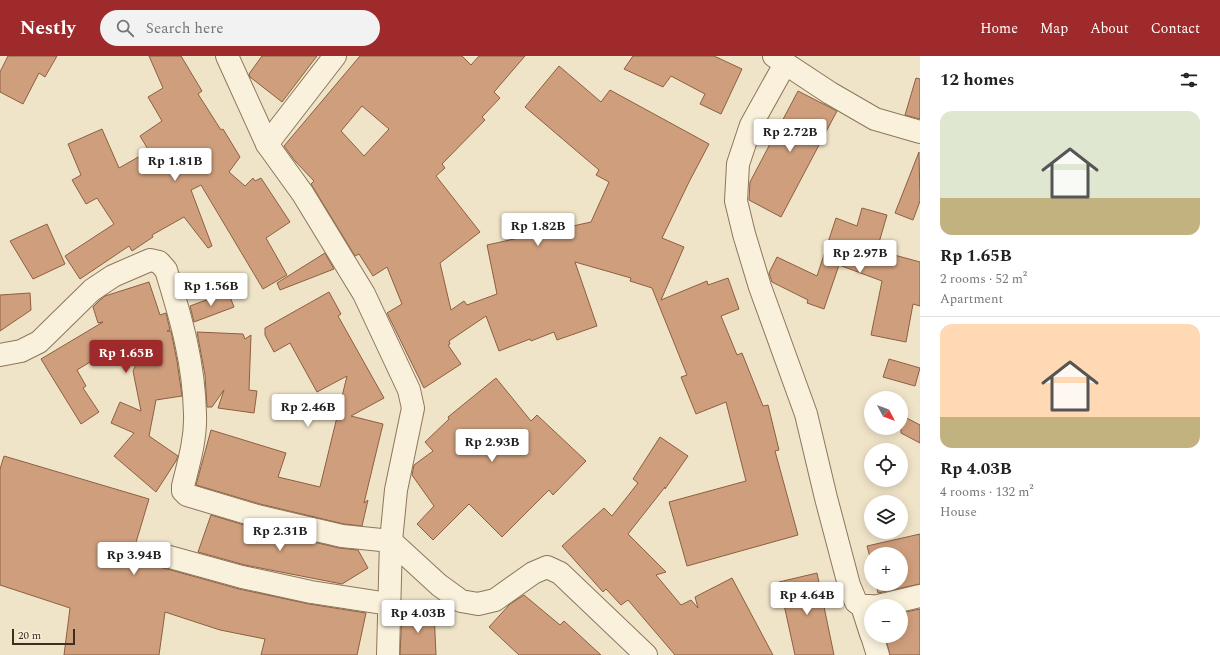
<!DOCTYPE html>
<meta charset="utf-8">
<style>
:root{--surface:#fff;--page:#f2f2f2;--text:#222;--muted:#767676;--line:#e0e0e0;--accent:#9e2a2b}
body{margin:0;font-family:Spectral,serif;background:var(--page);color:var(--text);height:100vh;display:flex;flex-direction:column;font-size:15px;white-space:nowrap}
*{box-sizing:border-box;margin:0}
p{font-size:13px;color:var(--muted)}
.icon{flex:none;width:22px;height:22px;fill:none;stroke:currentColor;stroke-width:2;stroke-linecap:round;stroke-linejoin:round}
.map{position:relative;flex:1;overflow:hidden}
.side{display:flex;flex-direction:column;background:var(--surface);width:300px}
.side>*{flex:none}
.needle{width:26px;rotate:131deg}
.tools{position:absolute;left:864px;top:335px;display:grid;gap:8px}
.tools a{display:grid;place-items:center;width:44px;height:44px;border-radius:50%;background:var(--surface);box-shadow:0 2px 10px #0003;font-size:20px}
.scale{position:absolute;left:12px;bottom:10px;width:63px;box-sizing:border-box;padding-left:4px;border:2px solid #3d2e20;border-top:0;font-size:11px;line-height:14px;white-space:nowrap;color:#3d2e20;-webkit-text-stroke:3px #f7eed8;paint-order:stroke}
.price{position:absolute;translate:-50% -34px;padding:0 9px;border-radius:4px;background:#fff;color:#222;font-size:13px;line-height:26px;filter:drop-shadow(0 1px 2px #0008)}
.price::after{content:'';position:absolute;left:50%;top:24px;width:12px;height:9px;margin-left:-6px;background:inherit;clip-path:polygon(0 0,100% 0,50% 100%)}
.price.selected{background:var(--accent);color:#fff}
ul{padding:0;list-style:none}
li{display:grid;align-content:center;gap:8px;height:212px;padding:0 20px}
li+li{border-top:1px solid var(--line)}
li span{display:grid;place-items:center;height:124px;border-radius:12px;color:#555}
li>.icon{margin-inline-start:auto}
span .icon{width:72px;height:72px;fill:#fffc;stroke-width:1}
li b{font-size:17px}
h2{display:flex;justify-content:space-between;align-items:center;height:48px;padding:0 20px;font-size:17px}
header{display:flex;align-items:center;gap:24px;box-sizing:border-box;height:56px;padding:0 20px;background:var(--accent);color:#fff}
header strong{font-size:19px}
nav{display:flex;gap:22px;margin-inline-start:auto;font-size:14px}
.search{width:280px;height:36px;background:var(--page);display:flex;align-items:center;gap:10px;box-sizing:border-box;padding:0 14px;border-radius:22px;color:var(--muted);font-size:15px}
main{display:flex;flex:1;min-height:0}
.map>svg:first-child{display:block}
</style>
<header>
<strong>Nestly</strong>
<div class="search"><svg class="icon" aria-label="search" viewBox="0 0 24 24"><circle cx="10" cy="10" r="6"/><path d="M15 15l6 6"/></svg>Search here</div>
<nav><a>Home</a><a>Map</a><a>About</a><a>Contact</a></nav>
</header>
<main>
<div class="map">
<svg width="920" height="599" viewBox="0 0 920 599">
<rect width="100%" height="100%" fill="#f0e4c8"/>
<g fill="#cf9f7d" stroke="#8d5f41" fill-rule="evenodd">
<path d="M8 0H57L45 21 39 17 23 48 0 36V16Z"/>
<path d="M149 0H181L202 35 198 38 221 74 223 73 240 101 229 116 245 130 253 122 255 125 261 122 290 166 266 182 287 219 263 233 201 129 191 134 212 190 208 192 184 161 152 179 153 181 132 195 129 190 80 223 65 200 114 168 97 142 86 148 72 124 81 119 68 88 102 73 119 112 149 95 140 80 162 65 148 41 163 32Z"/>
<path d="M262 0H317L282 46 250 21 249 18Z"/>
<path d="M360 0H462L471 9 479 0H525L494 36 500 42 482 61 485 64 442 108 445 112 436 120 480 176 440 207 451 254 464 245 467 249 497 238 487 189 591 166 609 126 596 119 599 114 525 51 559 10 601 46 610 34 709 88 689 126 662 182 684 191 661 244 707 225 708 229 728 222 739 253 721 260 737 299 742 297 763 350 768 349 779 394 775 395 798 479 687 510 669 446 746 425 726 346 696 358 681 321 687 319 652 232 630 225 631 222 575 206 597 270 557 284 554 276 531 285 530 283 499 295 486 260 449 285 450 288 448 289 461 308 424 332 387 257 402 248 387 211 373 220 359 198 355 200 311 128 314 125 295 105 284 90ZM362 50 389 73 364 100 341 75Z"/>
<path d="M633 0H714L742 13 721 58 700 48 705 38 671 20 663 31 624 13Z"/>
<path d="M916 22 920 23V63L905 59Z"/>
<path d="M798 35 837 55 781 161 749 144 750 126Z"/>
<path d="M919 96 920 145 913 164 895 157Z"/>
<path d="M862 152 887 159 878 190 888 194 887 197 920 206V250L913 248 906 286 871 279 882 225 839 209 824 253 807 247 808 244 772 226 769 217 777 201 817 220 836 162 857 170Z"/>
<path d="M47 168 65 208 33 223 10 185Z"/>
<path d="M325 197 334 213 280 234 277 227Z"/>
<path d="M149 226 160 259 166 257 170 274 167 275H171L177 305 182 340 156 344 149 380 178 400 176 405 156 436 114 400 134 377 111 367 120 346 141 355 133 315 141 297 130 303 124 285 77 314 86 330 83 332 99 356 81 368 41 303 103 266 98 267 93 251 100 244 105 240Z"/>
<path d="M228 236 234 251 194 266 190 250Z"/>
<path d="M329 236 341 258 338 260 384 342 351 360 383 368 364 447 368 444 362 470 344 468 260 448 196 429 211 374 286 397 278 421 320 431 347 320 317 336 290 287 274 296 265 279V272Z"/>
<path d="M30 237 31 254 0 275V239Z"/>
<path d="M197 276 243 278 245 283 251 279 249 334 257 335 254 357 218 352 224 334 212 351H207L205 319Z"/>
<path d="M889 303 920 312 915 330 883 321Z"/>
<path d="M496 322 531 365 537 359 586 405 553 439 549 434 502 481 469 448 433 484 417 468 434 450 412 419 414 409 433 395 425 386 449 363 448 361Z"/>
<path d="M901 359 920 369V387L901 377Z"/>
<path d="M660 381 688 400 665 433V431L628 478 666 516 656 519 681 549 691 544 698 552 695 541 732 522 773 599H675L628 544 621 549 606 533 603 536 562 490 604 452 612 460 638 427 633 423Z"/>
<path d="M4 400 149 443 131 503 239 533 309 548 366 557 357 599H261L265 583 220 574 165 556 159 599H64L70 552 0 529V413Z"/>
<path d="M211 459 254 472 339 492 358 494 368 512 342 528 245 509 198 496Z"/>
<path d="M920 478V528L878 537 876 528H901V498H871V505L867 490Z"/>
<path d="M817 517 834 599H795L779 526Z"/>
<path d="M524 539 560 569 564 565 601 599H519L489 571 510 548Z"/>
<path d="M920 553V599H890L885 580H901V557Z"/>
<path d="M434 555 436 599H400L402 556Z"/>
</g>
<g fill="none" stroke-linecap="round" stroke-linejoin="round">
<g stroke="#8d765c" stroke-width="24">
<g id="minor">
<path d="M227 0 267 88 303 138 364 238 409 334 413 352 396 434 391 485 388 599"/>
<path d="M774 0 830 37 875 63 920 76"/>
<path d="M785 8 751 69 738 108 736 145 744 178 760 231 806 358 826 442 849 529 856 546 862 550H871"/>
<path d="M267 88 335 0"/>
<path d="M0 299 21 295 39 286 92 234 113 220 150 204 159 206 166 214C181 262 194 307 195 358 196 382 189 406 183 430V435L187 439 257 460 342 480 391 485 439 529 461 545 478 548 495 544 533 517 547 511 560 517 646 599"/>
<path d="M166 500 242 521 311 536 389 548"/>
<path d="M862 550 871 578"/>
<path d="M878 550 920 540"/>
<path d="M872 580 878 599"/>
</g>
</g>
<use href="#minor" stroke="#faf1dc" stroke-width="22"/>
</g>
</svg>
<div class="tools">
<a><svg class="needle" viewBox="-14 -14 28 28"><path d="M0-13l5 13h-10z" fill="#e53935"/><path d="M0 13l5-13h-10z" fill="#767676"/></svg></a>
<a><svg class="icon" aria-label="locate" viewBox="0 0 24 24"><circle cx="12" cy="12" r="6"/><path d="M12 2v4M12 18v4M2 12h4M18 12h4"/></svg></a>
<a><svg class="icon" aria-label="layers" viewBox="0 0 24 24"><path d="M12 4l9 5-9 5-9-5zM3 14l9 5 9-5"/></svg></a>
<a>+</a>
<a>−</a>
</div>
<div class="scale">20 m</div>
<b class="price" style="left:790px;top:97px">Rp 2.72B</b>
<b class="price" style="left:175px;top:126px">Rp 1.81B</b>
<b class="price" style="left:538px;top:191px">Rp 1.82B</b>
<b class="price" style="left:860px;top:218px">Rp 2.97B</b>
<b class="price" style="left:211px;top:251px">Rp 1.56B</b>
<b class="price selected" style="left:126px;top:318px">Rp 1.65B</b>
<b class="price" style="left:308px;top:372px">Rp 2.46B</b>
<b class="price" style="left:492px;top:407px">Rp 2.93B</b>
<b class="price" style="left:280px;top:496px">Rp 2.31B</b>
<b class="price" style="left:134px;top:520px">Rp 3.94B</b>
<b class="price" style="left:807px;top:560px">Rp 4.64B</b>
<b class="price" style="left:418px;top:578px">Rp 4.03B</b>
</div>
<section class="side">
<h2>12 homes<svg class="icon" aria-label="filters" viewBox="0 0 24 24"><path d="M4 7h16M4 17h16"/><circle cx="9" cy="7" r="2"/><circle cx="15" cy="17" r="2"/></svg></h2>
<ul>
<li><span style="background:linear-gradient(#dfe7d0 70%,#c2b280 0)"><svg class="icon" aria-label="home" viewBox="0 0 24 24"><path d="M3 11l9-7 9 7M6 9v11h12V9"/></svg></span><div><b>Rp 1.65B</b><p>2 rooms · 52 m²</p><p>Apartment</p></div></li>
<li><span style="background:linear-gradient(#ffd9b3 75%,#c2b280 0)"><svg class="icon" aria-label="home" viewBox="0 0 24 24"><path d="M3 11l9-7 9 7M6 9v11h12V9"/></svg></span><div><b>Rp 4.03B</b><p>4 rooms · 132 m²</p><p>House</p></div></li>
</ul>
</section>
</main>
